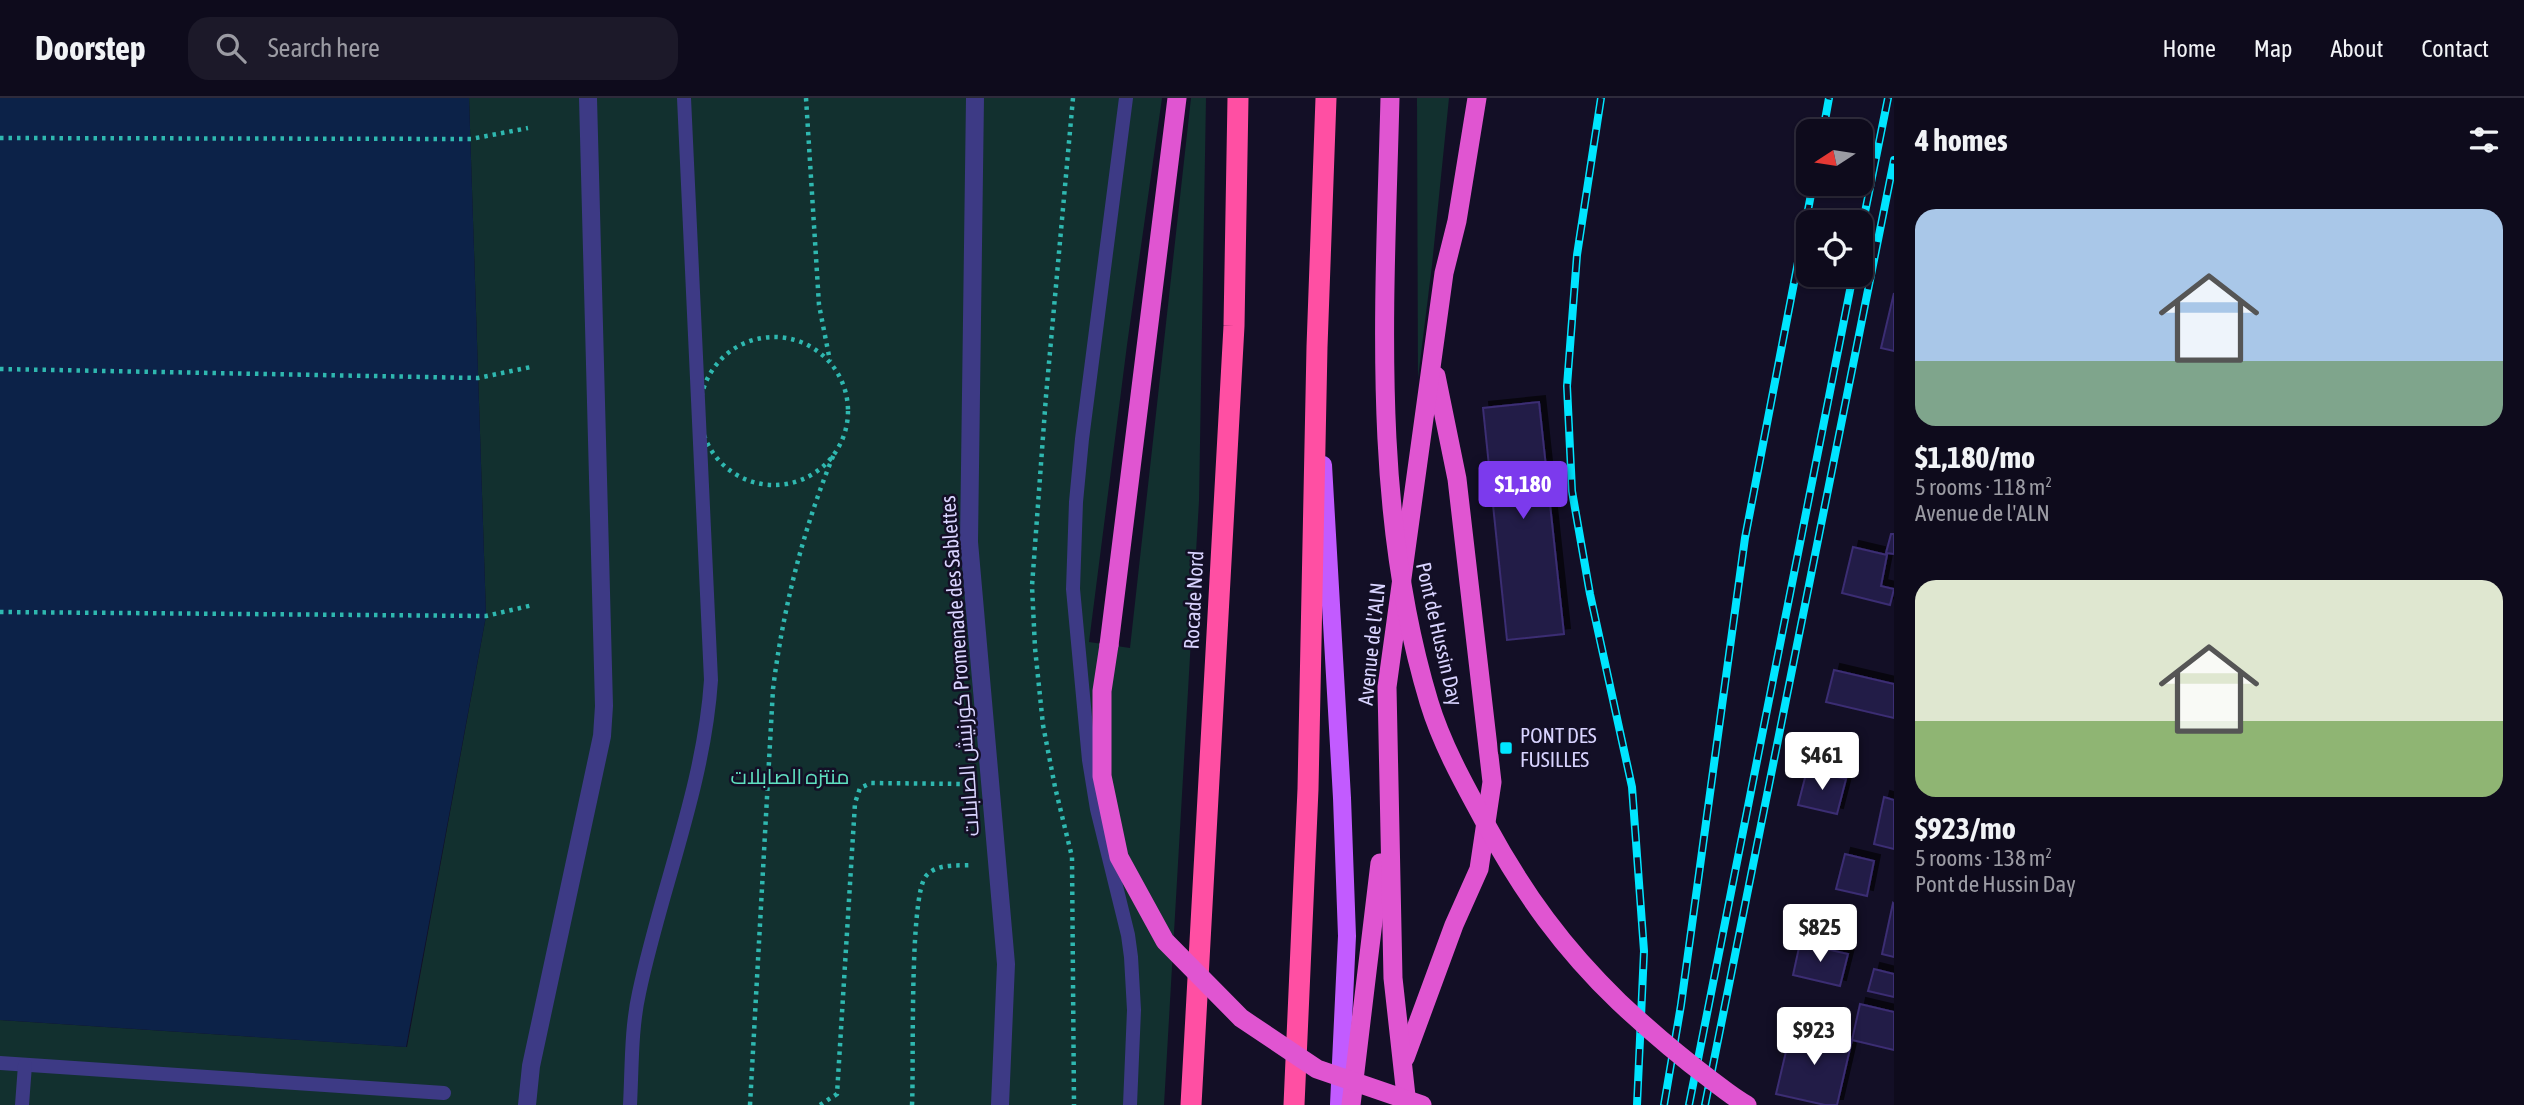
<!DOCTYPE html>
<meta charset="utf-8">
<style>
:root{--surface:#0e0b1c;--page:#1c1929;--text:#f1f3f6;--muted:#9b9ba3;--line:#2e2b3b;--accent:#7c3aed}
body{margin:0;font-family:"Asap Condensed",Cairo,sans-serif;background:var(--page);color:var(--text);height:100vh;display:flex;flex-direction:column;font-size:26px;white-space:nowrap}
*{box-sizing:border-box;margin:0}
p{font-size:23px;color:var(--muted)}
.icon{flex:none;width:38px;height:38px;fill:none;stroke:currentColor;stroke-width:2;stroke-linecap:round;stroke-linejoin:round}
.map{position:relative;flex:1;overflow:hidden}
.details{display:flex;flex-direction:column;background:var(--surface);width:630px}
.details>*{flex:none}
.needle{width:46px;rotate:258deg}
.buttons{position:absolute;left:1796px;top:21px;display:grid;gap:14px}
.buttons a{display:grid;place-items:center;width:77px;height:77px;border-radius:14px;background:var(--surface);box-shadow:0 2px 5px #0004,0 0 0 2px var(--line);font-size:35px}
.price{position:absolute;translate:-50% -60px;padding:0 16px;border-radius:7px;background:#fff;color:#222;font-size:23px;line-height:46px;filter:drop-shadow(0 2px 4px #0008)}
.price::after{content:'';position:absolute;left:50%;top:42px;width:21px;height:16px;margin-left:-10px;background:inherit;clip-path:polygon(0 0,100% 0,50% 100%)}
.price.current{background:var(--accent);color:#fff}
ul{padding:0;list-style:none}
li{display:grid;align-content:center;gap:14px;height:371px;padding:0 21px}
li span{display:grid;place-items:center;height:217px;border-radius:21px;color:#555}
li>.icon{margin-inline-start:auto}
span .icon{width:126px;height:126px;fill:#fffc;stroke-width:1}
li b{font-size:30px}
h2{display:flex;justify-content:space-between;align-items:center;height:84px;padding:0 21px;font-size:30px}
header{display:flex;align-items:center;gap:42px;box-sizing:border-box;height:98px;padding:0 35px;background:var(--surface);border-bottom:2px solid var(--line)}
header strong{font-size:33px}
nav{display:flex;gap:38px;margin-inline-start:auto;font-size:24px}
.search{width:490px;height:63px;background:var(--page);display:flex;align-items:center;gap:18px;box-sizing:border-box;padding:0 24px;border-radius:21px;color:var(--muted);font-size:26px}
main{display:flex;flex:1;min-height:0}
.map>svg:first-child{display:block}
</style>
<header>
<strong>Doorstep</strong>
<div class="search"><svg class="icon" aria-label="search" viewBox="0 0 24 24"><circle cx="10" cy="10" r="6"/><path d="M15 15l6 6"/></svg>Search here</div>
<nav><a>Home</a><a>Map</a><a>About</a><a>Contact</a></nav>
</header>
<main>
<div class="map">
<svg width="1894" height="1007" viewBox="0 0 1894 1007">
<defs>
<filter id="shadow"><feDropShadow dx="6" dy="-6" stdDeviation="0" flood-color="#0009"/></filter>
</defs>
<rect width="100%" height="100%" fill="#130f26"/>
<g fill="#12302f">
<path d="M469 0H1162L1127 247 1089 544 1130 550 1191 0H1206L1199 403 1164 1007H0V922L407 949 486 518Z"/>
<path d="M1417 0H1449L1432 167 1418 280Z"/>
</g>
<path fill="#0c2248" d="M0 0H469L486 518 406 949 0 922Z"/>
<g fill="#241b47" stroke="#3b2d73" stroke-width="2" filter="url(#shadow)">
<path d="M1894 195V253L1881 250Z"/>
<path d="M1539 304 1564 536 1507 542 1483 310Z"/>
<path d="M1891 436H1894V456L1886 455Z"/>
<path d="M1853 449 1887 457 1881 488 1894 491 1890 507 1842 495Z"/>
<path d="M1834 572 1894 586V620L1826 604Z"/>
<path d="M1807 672 1846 681 1837 716 1798 707Z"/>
<path d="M1884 699 1894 702V751L1874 746Z"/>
<path d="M1845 756 1874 763 1867 798 1836 791Z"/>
<path d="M1893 805 1894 806V859L1882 856Z"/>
<path d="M1800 845 1848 856 1840 888 1793 877Z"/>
<path d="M1874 871 1894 876V899L1868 893Z"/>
<path d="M1860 906 1894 914V952L1852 942Z"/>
<path d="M1792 928 1852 942 1837 1007H1825L1776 996Z"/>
</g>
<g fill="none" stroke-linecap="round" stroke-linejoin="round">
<g stroke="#2fb8b0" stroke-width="4.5" stroke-dasharray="3.5 5" stroke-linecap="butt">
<path d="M806 0 819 207 830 263"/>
<path d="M1073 0 1046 298 1032 488 1035 550 1043 627 1055 689 1072 759 1074 1007"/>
<path d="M0 40 471 41 528 30"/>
<circle cx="774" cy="313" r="74"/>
<path d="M0 271 478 280 531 269"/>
<path d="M0 514 486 518 533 507"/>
<path d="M750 1007 773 591C783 511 803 431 834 356"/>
<path d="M820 1007 837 996 855 705 860 690 871 685 965 686"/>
<path d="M912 1007C914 970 909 798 926 778 937 765 957 768 972 767"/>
</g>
<g stroke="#3d3a85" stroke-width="14">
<path d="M1126 0 1082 341 1076 404 1073 491 1089 662 1097 711 1128 837 1131 859 1134 912 1130 1007"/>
<path d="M0 965 444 995"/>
<path d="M22 1007 25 967"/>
<path d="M630 1007C632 970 631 931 639 895 661 790 704 689 711 582L684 0"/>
</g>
<g stroke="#3d3a85" stroke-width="18">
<path d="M975 0 969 444 1006 866 1000 1007"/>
<path d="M527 1007 531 968 602 638 604 608 588 0"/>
</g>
<path stroke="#c25bff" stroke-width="18" d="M1323 367 1342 700 1347 838 1339 1007"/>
<g stroke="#e055d1" stroke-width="19">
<path d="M1109 547 1177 0"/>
<path d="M1405 960 1454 827 1479 771 1492 684 1457 381 1436 278"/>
<path d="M1351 1007 1380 765"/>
<path d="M1407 1007 1393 880 1387 589 1444 175 1457 123 1477 0"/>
</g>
<g stroke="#ff4fa3" stroke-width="21">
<path d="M1191 1007 1234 228 1238 0"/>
<path d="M1294 1007 1308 691 1317 249 1326 0"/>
</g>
<g stroke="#00e5ff" stroke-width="8">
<g id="rail">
<path d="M1601 0 1577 157 1567 288 1572 393 1590 496 1632 689 1644 853 1637 1007"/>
<path d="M1823 33 1829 0"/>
<path d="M1860 139 1888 0"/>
<path d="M1664 1007 1681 907 1745 440 1813 86"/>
<path d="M1689 1007 1853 177"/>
<path d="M1705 1007 1894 62"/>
</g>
</g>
<use href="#rail" stroke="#130f26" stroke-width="5" stroke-dasharray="16" stroke-linecap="butt"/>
<g stroke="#e055d1" stroke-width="19">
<path d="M1390 0C1385 201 1370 409 1429 604 1442 647 1465 688 1487 728 1524 796 1563 850 1619 904 1649 932 1678 957 1710 981 1722 990 1734 1000 1747 1007"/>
<path d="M1109 547 1102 593V678L1119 759 1165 843 1241 920 1317 971 1422 1007"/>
</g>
</g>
<rect fill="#00e5ff" stroke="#130f26" stroke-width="2.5" x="1499" y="643" width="14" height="14" rx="3.5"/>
<g text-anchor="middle" stroke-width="5" stroke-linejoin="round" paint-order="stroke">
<g font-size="21" fill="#d9d4ff" stroke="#130f26">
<text transform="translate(1194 502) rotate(-87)" y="7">Rocade Nord</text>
<text transform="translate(1439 536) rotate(77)" y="7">Pont de Hussin Day</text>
<text transform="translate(1372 546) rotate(-84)" y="7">Avenue de l'ALN</text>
<text transform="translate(960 568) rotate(-94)" y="7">كورنيش الصابلات Promenade des Sablettes</text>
</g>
<g font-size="21" fill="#d9d4ff" stroke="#130f26" text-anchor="start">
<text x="1520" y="645">PONT DES<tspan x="1520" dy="24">FUSILLES</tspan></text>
</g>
<g font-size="21" fill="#5fe0c0" stroke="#130f26">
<text x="790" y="686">منتزه الصابلات</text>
</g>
</g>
</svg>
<div class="buttons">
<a><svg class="needle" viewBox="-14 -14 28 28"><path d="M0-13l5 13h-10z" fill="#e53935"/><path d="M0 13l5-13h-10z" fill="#9b9ba3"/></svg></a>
<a><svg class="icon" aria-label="locate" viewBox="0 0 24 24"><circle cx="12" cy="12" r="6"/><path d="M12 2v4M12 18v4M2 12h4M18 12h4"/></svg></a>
</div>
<b class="price current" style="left:1523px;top:423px">$1,180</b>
<b class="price" style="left:1822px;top:694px">$461</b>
<b class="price" style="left:1820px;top:866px">$825</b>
<b class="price" style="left:1814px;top:969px">$923</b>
</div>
<section class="details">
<h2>4 homes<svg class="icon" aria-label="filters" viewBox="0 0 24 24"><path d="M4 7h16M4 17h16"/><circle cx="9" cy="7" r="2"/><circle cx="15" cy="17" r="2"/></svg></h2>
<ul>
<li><span style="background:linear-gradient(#a9c7e8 70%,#7fa58c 0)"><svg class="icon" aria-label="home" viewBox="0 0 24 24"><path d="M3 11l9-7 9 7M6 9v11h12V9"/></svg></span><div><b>$1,180/mo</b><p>5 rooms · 118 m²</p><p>Avenue de l'ALN</p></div></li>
<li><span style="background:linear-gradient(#dfe7d0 65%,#8fb573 0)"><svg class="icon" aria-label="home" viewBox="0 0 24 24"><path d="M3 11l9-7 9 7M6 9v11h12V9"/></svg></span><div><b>$923/mo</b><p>5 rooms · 138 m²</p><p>Pont de Hussin Day</p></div></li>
</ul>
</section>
</main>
